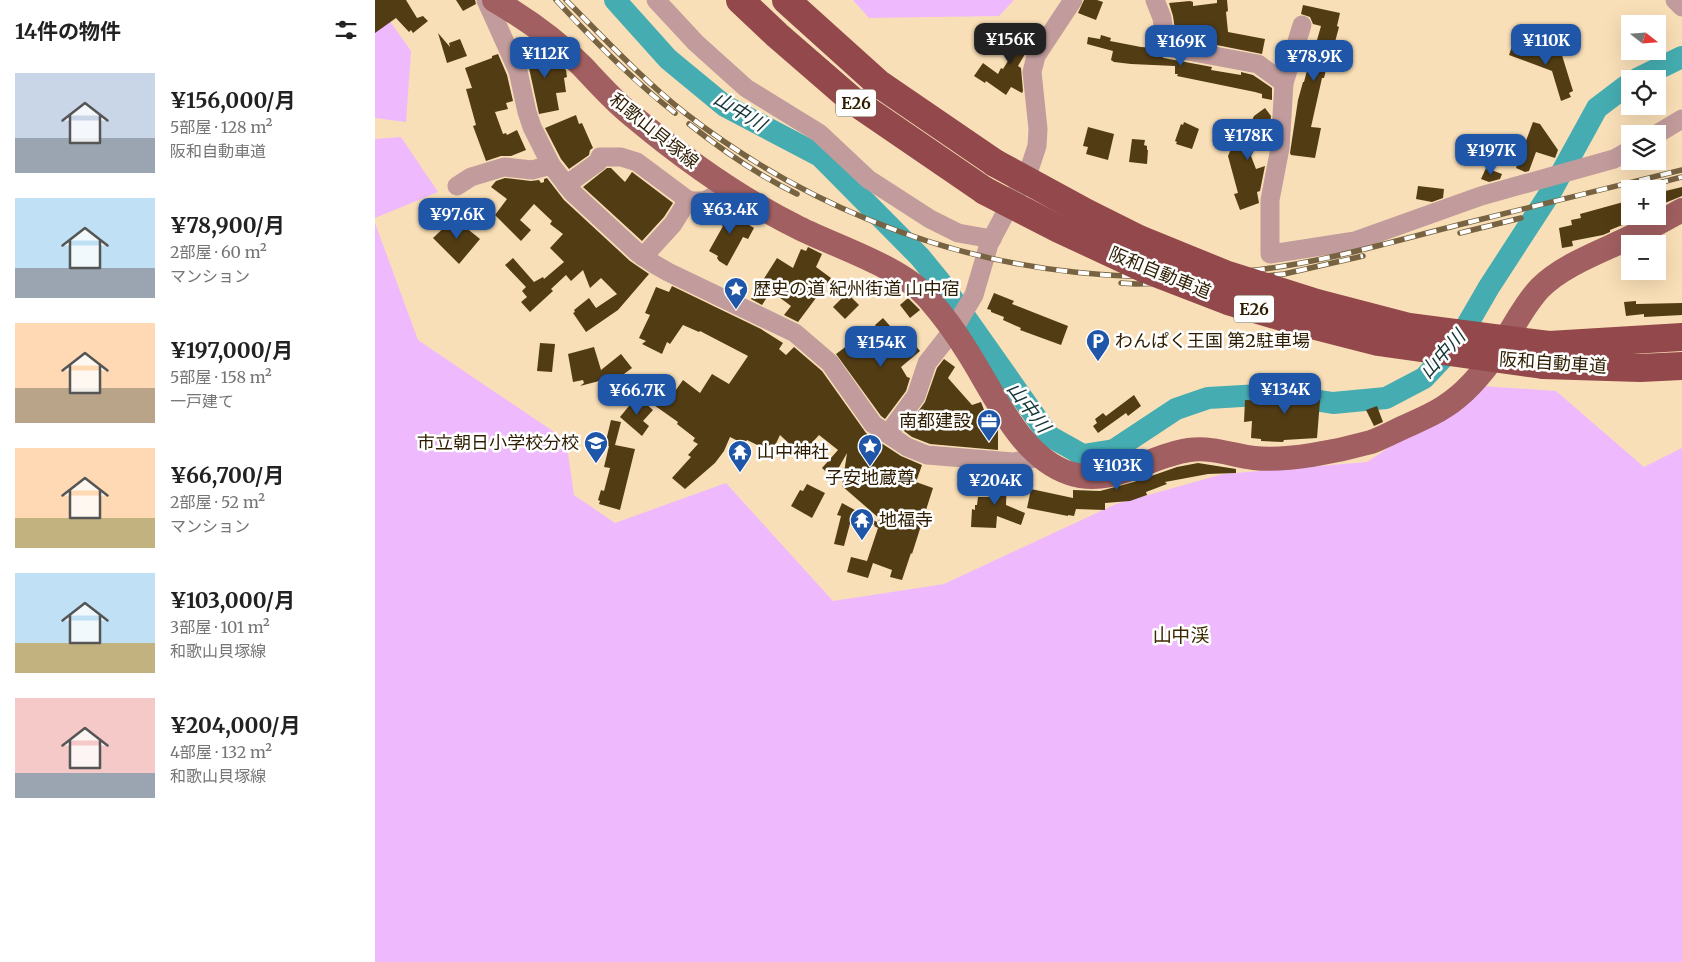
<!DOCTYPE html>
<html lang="ja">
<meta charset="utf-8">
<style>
:root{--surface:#fff;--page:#f6f6f6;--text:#222;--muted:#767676;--accent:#1f56a8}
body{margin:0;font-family:Merriweather,"Noto Sans JP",serif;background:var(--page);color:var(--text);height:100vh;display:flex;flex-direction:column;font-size:19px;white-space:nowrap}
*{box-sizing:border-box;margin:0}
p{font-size:16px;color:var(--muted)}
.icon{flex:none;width:28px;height:28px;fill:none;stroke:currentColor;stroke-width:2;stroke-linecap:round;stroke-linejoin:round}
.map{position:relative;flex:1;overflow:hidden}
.side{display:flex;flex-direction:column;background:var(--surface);width:375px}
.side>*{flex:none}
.needle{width:32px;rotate:107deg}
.fabs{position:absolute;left:1246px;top:15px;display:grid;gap:10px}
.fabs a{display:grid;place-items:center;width:45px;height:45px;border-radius:0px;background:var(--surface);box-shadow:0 5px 20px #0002;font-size:25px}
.price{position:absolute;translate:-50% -42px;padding:0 11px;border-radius:10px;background:var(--accent);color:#fff;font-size:16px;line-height:32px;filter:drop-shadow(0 1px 2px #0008)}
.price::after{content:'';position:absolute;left:50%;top:30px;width:15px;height:11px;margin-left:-8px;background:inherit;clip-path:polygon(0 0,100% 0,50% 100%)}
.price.active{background:#222;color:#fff}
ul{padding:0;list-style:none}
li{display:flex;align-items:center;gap:15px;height:125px;padding:0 15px}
li span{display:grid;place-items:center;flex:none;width:140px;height:100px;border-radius:0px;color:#555}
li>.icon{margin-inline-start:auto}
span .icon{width:60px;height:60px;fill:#fffc;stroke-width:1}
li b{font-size:21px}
h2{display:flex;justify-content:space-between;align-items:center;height:60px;padding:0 15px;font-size:21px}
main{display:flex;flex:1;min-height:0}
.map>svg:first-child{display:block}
</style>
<main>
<section class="side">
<h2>14件の物件<svg class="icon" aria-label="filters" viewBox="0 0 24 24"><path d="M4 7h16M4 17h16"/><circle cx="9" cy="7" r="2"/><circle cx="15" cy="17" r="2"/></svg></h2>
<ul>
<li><span style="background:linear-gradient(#c9d6e8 65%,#9aa5b1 0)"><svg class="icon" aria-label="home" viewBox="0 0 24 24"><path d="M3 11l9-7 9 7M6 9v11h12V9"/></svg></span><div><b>¥156,000/月</b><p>5部屋 · 128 m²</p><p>阪和自動車道</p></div></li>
<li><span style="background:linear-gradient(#bfe0f5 70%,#9aa5b1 0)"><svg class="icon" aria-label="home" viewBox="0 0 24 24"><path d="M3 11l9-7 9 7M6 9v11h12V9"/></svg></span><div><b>¥78,900/月</b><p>2部屋 · 60 m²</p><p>マンション</p></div></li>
<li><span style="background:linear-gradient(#ffd9b3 65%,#b9a48a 0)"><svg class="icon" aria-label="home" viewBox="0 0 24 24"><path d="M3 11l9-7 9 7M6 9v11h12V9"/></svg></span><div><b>¥197,000/月</b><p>5部屋 · 158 m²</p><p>一戸建て</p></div></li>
<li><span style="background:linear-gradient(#ffd9b3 70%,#c2b280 0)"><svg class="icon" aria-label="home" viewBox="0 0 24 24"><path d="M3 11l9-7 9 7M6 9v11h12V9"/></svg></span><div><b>¥66,700/月</b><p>2部屋 · 52 m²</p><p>マンション</p></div></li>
<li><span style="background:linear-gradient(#bfe0f5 70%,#c2b280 0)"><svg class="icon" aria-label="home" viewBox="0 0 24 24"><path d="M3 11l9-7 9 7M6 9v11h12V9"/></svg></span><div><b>¥103,000/月</b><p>3部屋 · 101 m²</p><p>和歌山貝塚線</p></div></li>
<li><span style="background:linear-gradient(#f6c9c9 75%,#9aa5b1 0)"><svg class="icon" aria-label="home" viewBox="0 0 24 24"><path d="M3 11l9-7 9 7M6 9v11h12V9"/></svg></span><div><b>¥204,000/月</b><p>4部屋 · 132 m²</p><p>和歌山貝塚線</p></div></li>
</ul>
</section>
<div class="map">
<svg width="1307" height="962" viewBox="0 0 1307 962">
<rect width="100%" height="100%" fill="#f9dfb7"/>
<g fill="#eebafd">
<path d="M0 0 36 51 31 122 0 118Z"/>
<path d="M478 0H639L624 16 494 18Z"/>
<path d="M26 137 63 192 0 218V139Z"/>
<path d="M0 223 43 340 191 440 199 495 240 523 351 483 458 601 569 584 741 504 848 474 992 462 1107 386 1181 391 1269 467 1307 448V962H0Z"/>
</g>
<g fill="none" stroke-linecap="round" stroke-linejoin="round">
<g stroke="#45adb1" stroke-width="22">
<path d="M240 0 293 59 350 106 445 156 545 257 567 284 674 436 708 455 739 450 801 409 833 398 900 394 958 403 1011 398 1049 378 1081 344 1114 287 1177 190 1222 108 1255 83"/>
<path d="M1262 79 1307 57"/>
</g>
</g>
<g fill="#523c14">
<path d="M0 0H31L42 18 48 16 53 21 38 33 36 30 34 32 21 18 0 33Z"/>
<path d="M81 0H100L101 4 88 11Z"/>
<path d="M709 0H722L728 2 721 20 703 13Z"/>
<path d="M842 0H852L853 11 851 12 853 32 890 39 887 54 801 37 798 16 794 3 815 1 818 2V6L842 3Z"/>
<path d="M928 5 965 13 962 26 964 27 960 42 958 41 949 78H947L936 127 946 128 940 158 916 155 915 153 923 100 928 82H929L938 47H940L946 26 938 24 935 17 926 14Z"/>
<path d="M651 23 663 32 643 66 646 68 648 91 647 93 636 87 631 95 611 81 610 83 599 76 608 63 623 74 626 68 628 69 644 43 639 41Z"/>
<path d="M63 33 75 47 74 43 85 39 92 56 72 63Z"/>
<path d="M726 35 736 38 735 41 766 47 779 48 778 52 789 58 837 67 836 70 866 75V72L878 75 897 88V100L887 98V94L880 92 802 76 803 74H800V66L756 64 739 62 736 60 738 51 712 44 713 37 725 39Z"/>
<path d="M1139 41 1165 51 1186 52 1198 91 1194 93 1196 97 1186 101 1177 71 1134 55Z"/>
<path d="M159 43 162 45 167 62 180 60 186 67 191 70 192 77 189 78 191 92 181 93 184 110 164 114 154 68 145 47Z"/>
<path d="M123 54 132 75 138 101 131 103 133 109 120 112 128 134 131 133 132 135 142 130 151 150 136 156H126L111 161 98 126 101 125 91 89 97 88 90 68 117 58V56Z"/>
<path d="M890 108 896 116 895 126 883 134 887 135 876 156 881 169 890 166 885 191 882 192 884 203 865 210 859 194 863 193 853 156 864 130 871 133 879 116Z"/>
<path d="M201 115 204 124 207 123 218 148 215 150 214 155 194 169 186 159 170 128Z"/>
<path d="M809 122 824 129 817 149 801 144 802 142 800 141 806 124 808 125Z"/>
<path d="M1158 122 1165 124 1183 150 1180 158 1161 152 1154 171 1150 172 1141 168Z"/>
<path d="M713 127 739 134 733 160 711 154 713 147 708 146Z"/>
<path d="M757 139 770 140 769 145 772 146V150H773L772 164 754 162Z"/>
<path d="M232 168H236L250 182 257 172 298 203 289 217 267 241 208 187Z"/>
<path d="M1111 168 1127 174 1125 179 1114 182 1106 179Z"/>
<path d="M130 178 156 181 164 180 166 183 169 182V179L172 178 189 200 255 261 274 274 243 310 211 332 198 313 200 312 199 310 214 298 221 308 242 294 226 278 215 288 208 270 196 281 191 275 176 289 178 291 155 312 146 302 152 297 147 291 151 287 130 265 138 258 159 282 168 277 169 279 189 262 175 248 188 234 175 224 177 221 159 204 145 220 156 230 146 241 120 215 132 199 116 187 121 181Z"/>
<path d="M1043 186 1069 189 1068 198 1057 202 1041 199Z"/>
<path d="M1307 187V196L1285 205 1282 193Z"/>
<path d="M1252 201H1255V222L1235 230V232L1228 235 1197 241 1198 246 1187 248 1184 228 1197 225 1196 220 1206 218 1205 214Z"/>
<path d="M349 207 372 221 371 223 379 228 373 239 368 237 352 266 344 261 342 258 343 256 334 251 348 226 340 222Z"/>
<path d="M79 218 105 239 84 264 58 238Z"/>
<path d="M433 247 447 254 441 267 456 278 423 322 409 315 416 306 396 291 387 305 376 299 402 258 418 268 426 249 431 251Z"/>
<path d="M297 286 386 329 408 343 404 349 411 355 419 347 447 371 491 433 526 456 547 465 541 482 558 488 537 554 536 553 527 580 515 577 517 570 498 563 493 578 472 572 476 557 492 561 503 528 499 526 500 525 476 520 469 546 459 544 466 516 462 515 467 503 502 522 505 519 467 486 472 453 458 478 447 468 463 450 444 435 426 455 405 435 397 452 372 440 370 443 365 440V442L355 437 349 451 340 463 310 489 297 478 316 457 313 455 323 444 318 441 320 438 302 424 303 422 276 403 282 394 293 401 308 380 325 393 337 374 354 384 373 356 325 331 324 332 308 325 295 344 292 342 287 354 267 344 271 341 264 338 275 315 270 313 281 287 294 292Z"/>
<path d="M472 293 484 305 470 319 458 307Z"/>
<path d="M619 293 639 301 637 304 693 326 686 345 645 330 646 328 628 320 629 317 616 312V310L612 309Z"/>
<path d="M533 298 545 310 535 318 525 305Z"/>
<path d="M1261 301V304L1307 303V315L1269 317V314L1251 316 1249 302Z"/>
<path d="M508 318 529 342 534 338 545 351 526 367 532 377 535 378 531 391 510 419 506 416 461 354 481 339 489 352 512 339 500 325Z"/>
<path d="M165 343 180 344 177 372 162 371Z"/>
<path d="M219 347 226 370 246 354 257 368 249 374 264 384 256 398 240 384 234 388 228 380 205 386 209 383 208 380 198 382 193 354Z"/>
<path d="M569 359 580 367 573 378 597 405 606 402 614 423H618V429H623V450L555 444 537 437 529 431 550 402 562 368Z"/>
<path d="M926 387 946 388 942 438 909 440 908 442 886 441V439L876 438 877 421 869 422 870 400 895 401 896 388 926 390Z"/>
<path d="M759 395 766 406 753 416 751 413 723 433 718 426 722 423 720 419 728 413 731 416Z"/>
<path d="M262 396 278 410 268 421 274 426 267 436 245 417Z"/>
<path d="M1002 406 1008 422 999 426 991 410Z"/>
<path d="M236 420 246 422 240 445 260 449 245 510 224 504 225 501 223 500 226 490 229 491 235 468 229 467 234 446 230 445Z"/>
<path d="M823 463 861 469V473L833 474 790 482 792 484 771 492 772 495 755 501 730 503V510L701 509 699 516 693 515V516L652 508 656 489 698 498V490L725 491 759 482 802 467Z"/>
<path d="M618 472 631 473 630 478H632L631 505 650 513 646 525 622 516 621 528 596 527 597 509 600 510V505H602L603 497H617Z"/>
<path d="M432 484 450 493 437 518 416 506 425 490 428 491Z"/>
</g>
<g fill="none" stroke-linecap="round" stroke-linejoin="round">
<g stroke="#c29c9c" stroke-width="19">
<path d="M111 0 143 71 152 112 157 127 176 165 197 192 263 253 279 264 293 272 420 333 455 363 498 424 532 447 552 455 638 462 667 457"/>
<path d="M281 0 321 43 371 88 444 133 493 179 555 219 583 233 617 239"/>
<path d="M780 0 787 18 791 47 883 64 909 83 905 148 895 200V254L980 241 1106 196 1239 159 1255 150"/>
<path d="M1300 0 1307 7"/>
<path d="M909 83 927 25"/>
<path d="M1282 134 1307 119"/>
<path d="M191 185 223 162 225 157H246L262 162 313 200"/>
<path d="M82 186 96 177 129 167 157 170 176 165"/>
<path d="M268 257 298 224 313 200C336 204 334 196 353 187"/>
<path d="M513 434 541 396 552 363 578 330 599 295 614 244 655 167 662 146 663 129 657 72 661 56 698 0"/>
</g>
<path stroke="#a15f61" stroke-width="24" d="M119 0C150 18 181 40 207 66 222 82 237 99 254 113 306 157 363 198 424 228 462 247 526 267 553 298 567 314 581 333 592 351 618 391 645 457 694 473 738 488 772 456 814 450 838 447 856 455 879 458 911 462 964 451 996 442 1007 438 1018 432 1029 427 1042 421 1057 415 1069 407 1090 394 1110 370 1124 349 1138 329 1148 306 1165 288 1190 263 1231 250 1262 234 1277 227 1292 218 1307 210"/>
<g stroke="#93494c" stroke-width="28">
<path d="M365 0 402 35 477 100 610 191"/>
<path d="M411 0 503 83 620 163"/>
<path d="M1174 345 1307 337"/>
<path d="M1168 365 1265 368 1307 366"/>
</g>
<g stroke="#776342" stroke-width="5.5">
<g id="rail">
<path d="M181 0C218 40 257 80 300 113"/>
<path d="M191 0C229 38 267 79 310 113 422 200 557 257 699 272 719 274 739 276 759 276 799 277 841 274 881 270 949 262 1016 242 1083 225 1157 207 1232 188 1307 170"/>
<path d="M314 124C348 151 383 175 422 194"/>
<path d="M1261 189 1307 177"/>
<path d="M1085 233 1146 218"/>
<path d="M746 283 761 284 832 282 909 274 988 256"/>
</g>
</g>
<use href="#rail" stroke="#fff" stroke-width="4" stroke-dasharray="11" stroke-linecap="butt"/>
<g stroke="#93494c" stroke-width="28">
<path d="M620 163 712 213 764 239 850 274 942 303 1034 327 1174 345"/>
<path d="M610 191 684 229 770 269 853 301 917 320 1003 342 1168 365"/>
</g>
</g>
<defs>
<g id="sight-pin" transform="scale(1.25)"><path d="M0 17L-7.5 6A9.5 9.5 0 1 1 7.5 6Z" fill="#1f56a8" stroke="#fff"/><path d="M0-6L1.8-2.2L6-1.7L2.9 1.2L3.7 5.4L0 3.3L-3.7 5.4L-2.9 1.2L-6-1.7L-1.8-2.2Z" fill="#fff"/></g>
<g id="parking-pin" transform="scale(1.25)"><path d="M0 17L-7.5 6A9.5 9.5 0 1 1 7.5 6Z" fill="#1f56a8" stroke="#fff"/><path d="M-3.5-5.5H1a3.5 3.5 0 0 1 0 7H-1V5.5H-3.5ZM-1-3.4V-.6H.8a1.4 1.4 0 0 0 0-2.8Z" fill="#fff"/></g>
<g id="office-pin" transform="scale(1.25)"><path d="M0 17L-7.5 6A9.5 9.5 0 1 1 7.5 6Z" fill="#1f56a8" stroke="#fff"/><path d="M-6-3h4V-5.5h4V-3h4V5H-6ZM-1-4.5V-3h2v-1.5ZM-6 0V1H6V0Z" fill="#fff"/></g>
<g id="school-pin" transform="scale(1.25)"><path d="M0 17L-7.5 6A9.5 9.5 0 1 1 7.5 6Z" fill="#1f56a8" stroke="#fff"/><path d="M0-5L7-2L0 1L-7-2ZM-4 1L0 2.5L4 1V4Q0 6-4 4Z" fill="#fff"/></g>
<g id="temple-pin" transform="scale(1.25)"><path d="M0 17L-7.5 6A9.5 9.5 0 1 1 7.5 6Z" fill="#1f56a8" stroke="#fff"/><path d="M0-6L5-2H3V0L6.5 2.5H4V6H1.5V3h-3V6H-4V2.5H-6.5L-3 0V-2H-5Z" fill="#fff"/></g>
</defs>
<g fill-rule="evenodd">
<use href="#sight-pin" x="361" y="289"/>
<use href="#parking-pin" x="723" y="341"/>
<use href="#office-pin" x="614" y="421"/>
<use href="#school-pin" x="221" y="443"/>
<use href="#sight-pin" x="495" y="446"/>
<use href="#temple-pin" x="365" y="452"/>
<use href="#temple-pin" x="487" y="520"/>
</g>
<g text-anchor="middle" stroke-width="5" stroke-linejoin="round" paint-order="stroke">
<g fill="#fff" stroke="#6d614d" stroke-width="1">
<rect x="461" y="89.5" width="40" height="27" rx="4"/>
<rect x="859" y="295.5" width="40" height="27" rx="4"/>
</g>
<g font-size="16" font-weight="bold" fill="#2e1d01">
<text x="481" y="109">E26</text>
<text x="879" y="315">E26</text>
</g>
<g font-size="18" fill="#2e1d01" stroke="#fff">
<text transform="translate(279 131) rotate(39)" y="6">和歌山貝塚線</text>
<text transform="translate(785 273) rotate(22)" y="6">阪和自動車道</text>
<text transform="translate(1178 363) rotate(4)" y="6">阪和自動車道</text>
</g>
<g font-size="18" fill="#2e1d01" stroke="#fff" text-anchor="start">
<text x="378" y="295">歴史の道 紀州街道 山中宿</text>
<text x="740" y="347">わんぱく王国 第2駐車場</text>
<text x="596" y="427" text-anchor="end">南都建設</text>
<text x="204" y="449" text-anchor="end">市立朝日小学校分校</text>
<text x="382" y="458">山中神社</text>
<text x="495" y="484" text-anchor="middle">子安地蔵尊</text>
<text x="504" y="526">地福寺</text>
</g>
<g font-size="19" font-style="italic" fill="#153537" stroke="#fff">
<text transform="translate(365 111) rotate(31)" y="7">山中川</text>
<text transform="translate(1067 354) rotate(-48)" y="7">山中川</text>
<text transform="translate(654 407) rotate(53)" y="7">山中川</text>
</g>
<g font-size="19" fill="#3f2a03" stroke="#fff">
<text x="806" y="642">山中渓</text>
</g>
</g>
</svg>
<div class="fabs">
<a><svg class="needle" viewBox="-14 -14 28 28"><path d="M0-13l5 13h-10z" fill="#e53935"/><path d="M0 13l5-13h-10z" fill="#767676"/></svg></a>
<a><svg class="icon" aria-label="locate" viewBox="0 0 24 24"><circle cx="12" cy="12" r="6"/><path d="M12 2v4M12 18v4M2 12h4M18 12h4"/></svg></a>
<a><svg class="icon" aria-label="layers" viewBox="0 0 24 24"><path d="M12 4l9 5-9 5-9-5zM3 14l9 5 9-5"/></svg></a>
<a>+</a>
<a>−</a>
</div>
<b class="price active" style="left:635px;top:65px">¥156K</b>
<b class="price" style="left:1171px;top:66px">¥110K</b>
<b class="price" style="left:806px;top:67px">¥169K</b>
<b class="price" style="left:170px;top:79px">¥112K</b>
<b class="price" style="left:939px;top:82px">¥78.9K</b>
<b class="price" style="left:873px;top:161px">¥178K</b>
<b class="price" style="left:1116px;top:176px">¥197K</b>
<b class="price" style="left:355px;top:235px">¥63.4K</b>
<b class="price" style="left:82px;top:240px">¥97.6K</b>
<b class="price" style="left:506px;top:368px">¥154K</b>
<b class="price" style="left:910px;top:415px">¥134K</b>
<b class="price" style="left:262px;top:416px">¥66.7K</b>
<b class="price" style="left:742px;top:491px">¥103K</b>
<b class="price" style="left:620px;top:506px">¥204K</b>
</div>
</main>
